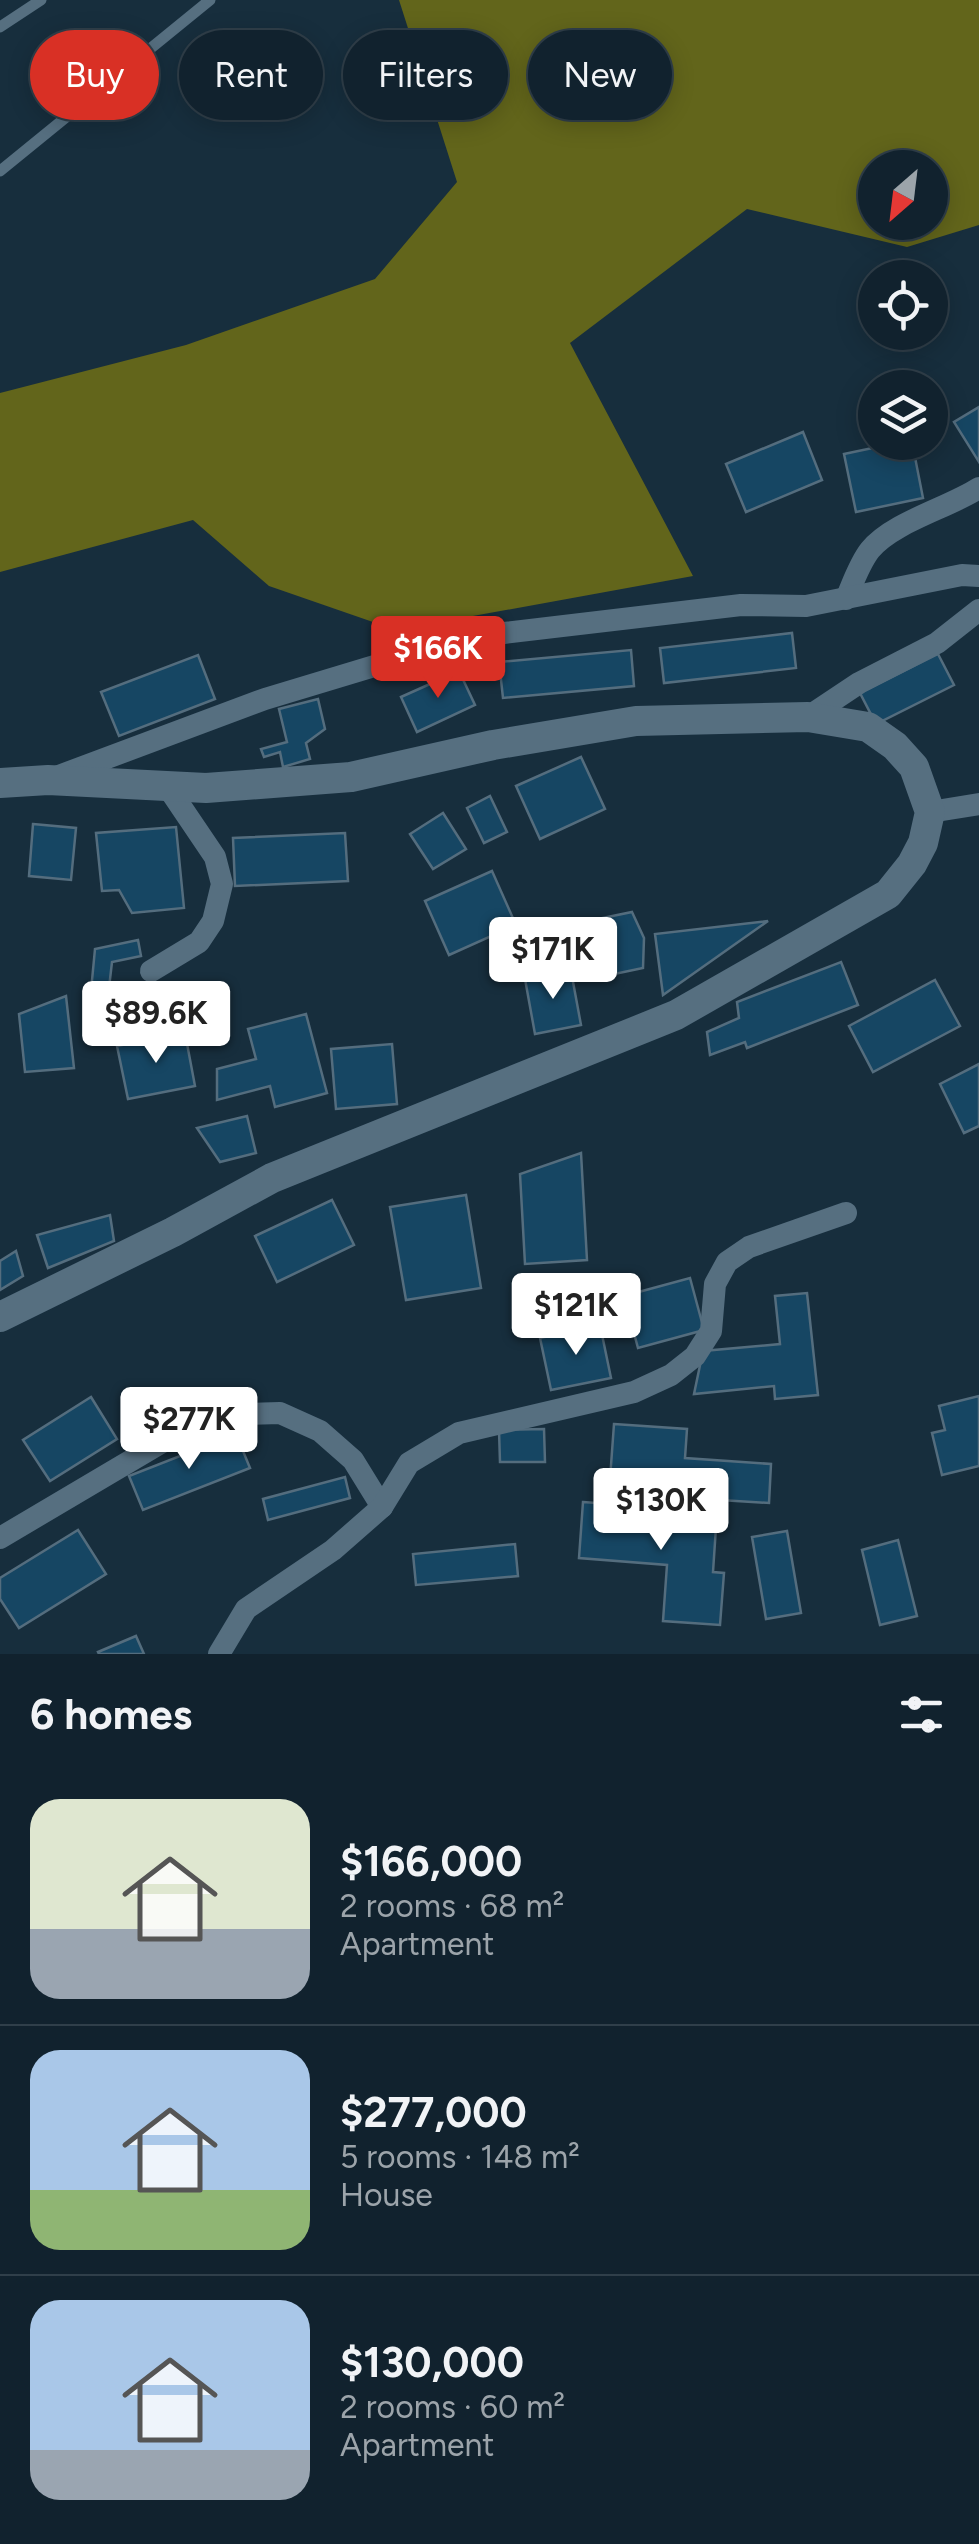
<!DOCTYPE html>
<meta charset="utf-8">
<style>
:root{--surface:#11222e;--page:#1e2f3a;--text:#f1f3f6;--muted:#9ca4aa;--line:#303f4a;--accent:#d93025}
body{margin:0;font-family:Figtree,sans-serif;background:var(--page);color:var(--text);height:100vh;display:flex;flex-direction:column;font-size:38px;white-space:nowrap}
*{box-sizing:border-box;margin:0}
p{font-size:32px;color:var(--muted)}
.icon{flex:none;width:55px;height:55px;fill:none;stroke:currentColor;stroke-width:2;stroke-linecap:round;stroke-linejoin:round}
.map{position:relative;height:1654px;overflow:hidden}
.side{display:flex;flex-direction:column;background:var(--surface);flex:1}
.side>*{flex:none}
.top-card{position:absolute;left:30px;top:30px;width:920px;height:90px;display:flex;gap:20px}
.needle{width:65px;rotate:208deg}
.tools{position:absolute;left:858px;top:150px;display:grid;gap:20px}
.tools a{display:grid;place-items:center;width:90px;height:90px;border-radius:50%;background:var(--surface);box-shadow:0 5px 25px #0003,0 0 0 2px var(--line);font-size:50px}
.price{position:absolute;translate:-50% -85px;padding:0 22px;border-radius:10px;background:#fff;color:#222;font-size:32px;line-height:65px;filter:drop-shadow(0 2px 5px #0008)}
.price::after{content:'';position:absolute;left:50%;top:60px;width:30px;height:22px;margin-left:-15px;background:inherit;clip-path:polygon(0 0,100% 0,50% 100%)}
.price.selected{background:var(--accent);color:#fff}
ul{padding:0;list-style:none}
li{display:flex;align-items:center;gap:30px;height:250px;padding:0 30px}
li+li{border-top:2px solid var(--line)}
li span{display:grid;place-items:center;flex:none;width:280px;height:200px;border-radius:30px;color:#555}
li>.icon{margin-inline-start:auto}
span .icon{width:120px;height:120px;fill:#fffc;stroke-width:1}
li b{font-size:42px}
h2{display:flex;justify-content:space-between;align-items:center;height:120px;padding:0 30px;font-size:42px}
.tag{padding:0 35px;border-radius:45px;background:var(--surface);box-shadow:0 5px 25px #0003,0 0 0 2px var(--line);font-size:35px;line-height:90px}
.tag.selected{background:var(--accent);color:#fff}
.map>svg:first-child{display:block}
</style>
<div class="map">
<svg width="979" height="1654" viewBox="0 0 979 1654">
<rect width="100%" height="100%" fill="#172e3d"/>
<path fill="#62651b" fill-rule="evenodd" d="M399 0H979V225L907 247 747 209 570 343 693 576 396 630 269 586 193 520 0 572V393L186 345 375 279 457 182ZM875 168H930V222H875Z"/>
<g fill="#164663" stroke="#546d7e" stroke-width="2.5">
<path d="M979 407V462L954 422Z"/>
<path d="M803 432 822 480 746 512 726 464Z"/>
<path d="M901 442H912L923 498 856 512 844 454Z"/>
<path d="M792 633 796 668 664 683 660 648Z"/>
<path d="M631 650 634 686 503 698 499 662Z"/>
<path d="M938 654 954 685 876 724 860 693Z"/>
<path d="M198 655 215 699 119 736 101 692Z"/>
<path d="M459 671 475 705 417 732 401 697Z"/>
<path d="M318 699 325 729 306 743 310 759 283 767 280 752 264 757 261 749 287 742 279 709Z"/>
<path d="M581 757 605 809 540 839 516 786Z"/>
<path d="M490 796 507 832 484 843 467 808Z"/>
<path d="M443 813 466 849 433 869 410 834Z"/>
<path d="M33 824 76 828 71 880 29 876Z"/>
<path d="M176 827 184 908 132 913 119 890 102 891 96 833Z"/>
<path d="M345 833 348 881 235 886 233 838Z"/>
<path d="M492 871 516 925 449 955 425 901Z"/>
<path d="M632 912 644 938 643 968 600 977 597 963 567 969 559 927Z"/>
<path d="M768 921 663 995 655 934Z"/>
<path d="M138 940 141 956 112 962 109 988 91 991 95 949Z"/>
<path d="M841 962 858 1005 747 1048 745 1042 710 1055 707 1032 739 1018 737 1002Z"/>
<path d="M571 971 581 1025 535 1034 525 979Z"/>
<path d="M935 980 960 1026 873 1072 849 1026Z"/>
<path d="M66 996 74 1068 25 1072 19 1014Z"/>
<path d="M306 1014 327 1093 275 1107 270 1086 217 1100V1069L256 1059 248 1029Z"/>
<path d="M185 1033 195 1086 128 1099 117 1046Z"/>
<path d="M392 1044 397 1104 336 1109 331 1049Z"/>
<path d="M979 1064V1126L964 1133 940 1084Z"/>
<path d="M247 1116 256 1153 220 1162 197 1128Z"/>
<path d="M581 1153 587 1260 525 1264 520 1174Z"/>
<path d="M466 1195 481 1288 406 1300 390 1207Z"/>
<path d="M332 1200 354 1245 277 1282 255 1236Z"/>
<path d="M110 1215 114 1241 48 1268 37 1235Z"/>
<path d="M16 1251 23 1276 0 1290V1261Z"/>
<path d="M690 1278 704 1330 638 1348 624 1296Z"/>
<path d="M807 1293 818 1395 775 1399 774 1386 694 1394 703 1351 780 1344 775 1296Z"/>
<path d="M600 1325 611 1378 551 1390 540 1338Z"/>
<path d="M979 1396V1466L942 1475 932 1433 945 1430 939 1406Z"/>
<path d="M91 1397 117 1439 50 1481 23 1440Z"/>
<path d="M614 1424 687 1429 685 1458 771 1464 769 1503 609 1493Z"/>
<path d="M544 1429 545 1462H500L499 1430Z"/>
<path d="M236 1434 250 1468 143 1510 129 1476Z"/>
<path d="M345 1477 350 1498 268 1520 263 1499Z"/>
<path d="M583 1502 717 1512 713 1572 724 1573 720 1625 663 1621 667 1565 579 1558Z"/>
<path d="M78 1530 106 1574 19 1628 0 1599V1578Z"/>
<path d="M787 1531 801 1613 766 1619 752 1537Z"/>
<path d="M898 1540 917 1616 880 1625 862 1550Z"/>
<path d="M515 1544 518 1576 416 1585 413 1554Z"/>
<path d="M136 1636 144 1654H99L98 1652Z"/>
</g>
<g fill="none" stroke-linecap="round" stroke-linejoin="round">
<g stroke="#566f80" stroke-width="11">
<path d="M0 27 41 0"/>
<path d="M0 171 210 0"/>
</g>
<g stroke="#566f80" stroke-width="22">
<path d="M846 599C853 583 859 564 870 550 893 522 948 508 979 488"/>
<path d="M808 717 859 683 937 643 979 610"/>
<path d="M56 777 265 699 424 651 504 633 741 605 806 606 962 575 979 576"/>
<path d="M930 812 979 804"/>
<path d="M151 971 199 942 213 921 222 884 215 857 167 786"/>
<path d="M0 1538 191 1425 245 1414 280 1413 320 1431 353 1460 382 1507"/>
<path d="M219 1654 246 1609 333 1550 382 1507 409 1463 459 1433 634 1392 671 1375 695 1356 711 1331 715 1284 727 1262 749 1247 846 1213"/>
</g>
<path stroke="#566f80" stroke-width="30" d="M0 783 48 780 206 788 351 777 493 745 636 721 808 717 868 727 895 746 914 767 930 812 923 843 912 864 888 894 676 1015 272 1178 173 1232 0 1317"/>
</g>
</svg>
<div class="tools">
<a><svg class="needle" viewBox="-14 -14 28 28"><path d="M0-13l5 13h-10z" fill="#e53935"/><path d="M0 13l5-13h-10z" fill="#9ca4aa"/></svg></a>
<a><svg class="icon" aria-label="locate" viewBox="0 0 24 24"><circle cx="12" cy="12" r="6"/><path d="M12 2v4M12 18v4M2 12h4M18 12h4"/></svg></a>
<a><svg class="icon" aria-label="layers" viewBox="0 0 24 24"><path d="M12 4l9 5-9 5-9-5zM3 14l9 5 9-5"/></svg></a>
</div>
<b class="price selected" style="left:438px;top:701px">$166K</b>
<b class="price" style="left:553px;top:1002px">$171K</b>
<b class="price" style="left:156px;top:1066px">$89.6K</b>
<b class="price" style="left:576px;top:1358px">$121K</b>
<b class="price" style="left:189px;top:1472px">$277K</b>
<b class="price" style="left:661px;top:1553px">$130K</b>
<div class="top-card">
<a class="tag selected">Buy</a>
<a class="tag">Rent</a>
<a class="tag">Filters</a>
<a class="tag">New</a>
</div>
</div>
<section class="side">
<h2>6 homes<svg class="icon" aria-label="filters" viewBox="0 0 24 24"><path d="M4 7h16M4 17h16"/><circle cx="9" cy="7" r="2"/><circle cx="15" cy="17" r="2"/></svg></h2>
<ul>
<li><span style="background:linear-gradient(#dfe7d0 65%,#9aa5b1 0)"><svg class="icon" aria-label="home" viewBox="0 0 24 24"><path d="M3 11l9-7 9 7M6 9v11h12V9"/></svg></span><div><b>$166,000</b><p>2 rooms · 68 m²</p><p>Apartment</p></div></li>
<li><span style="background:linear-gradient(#a9c7e8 70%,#8fb573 0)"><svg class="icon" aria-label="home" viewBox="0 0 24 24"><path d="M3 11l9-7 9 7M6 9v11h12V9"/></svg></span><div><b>$277,000</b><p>5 rooms · 148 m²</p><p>House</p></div></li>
<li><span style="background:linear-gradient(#a9c7e8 75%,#9aa5b1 0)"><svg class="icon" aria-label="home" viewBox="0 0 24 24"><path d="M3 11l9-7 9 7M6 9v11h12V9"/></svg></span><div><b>$130,000</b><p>2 rooms · 60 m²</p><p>Apartment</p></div></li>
</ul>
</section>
